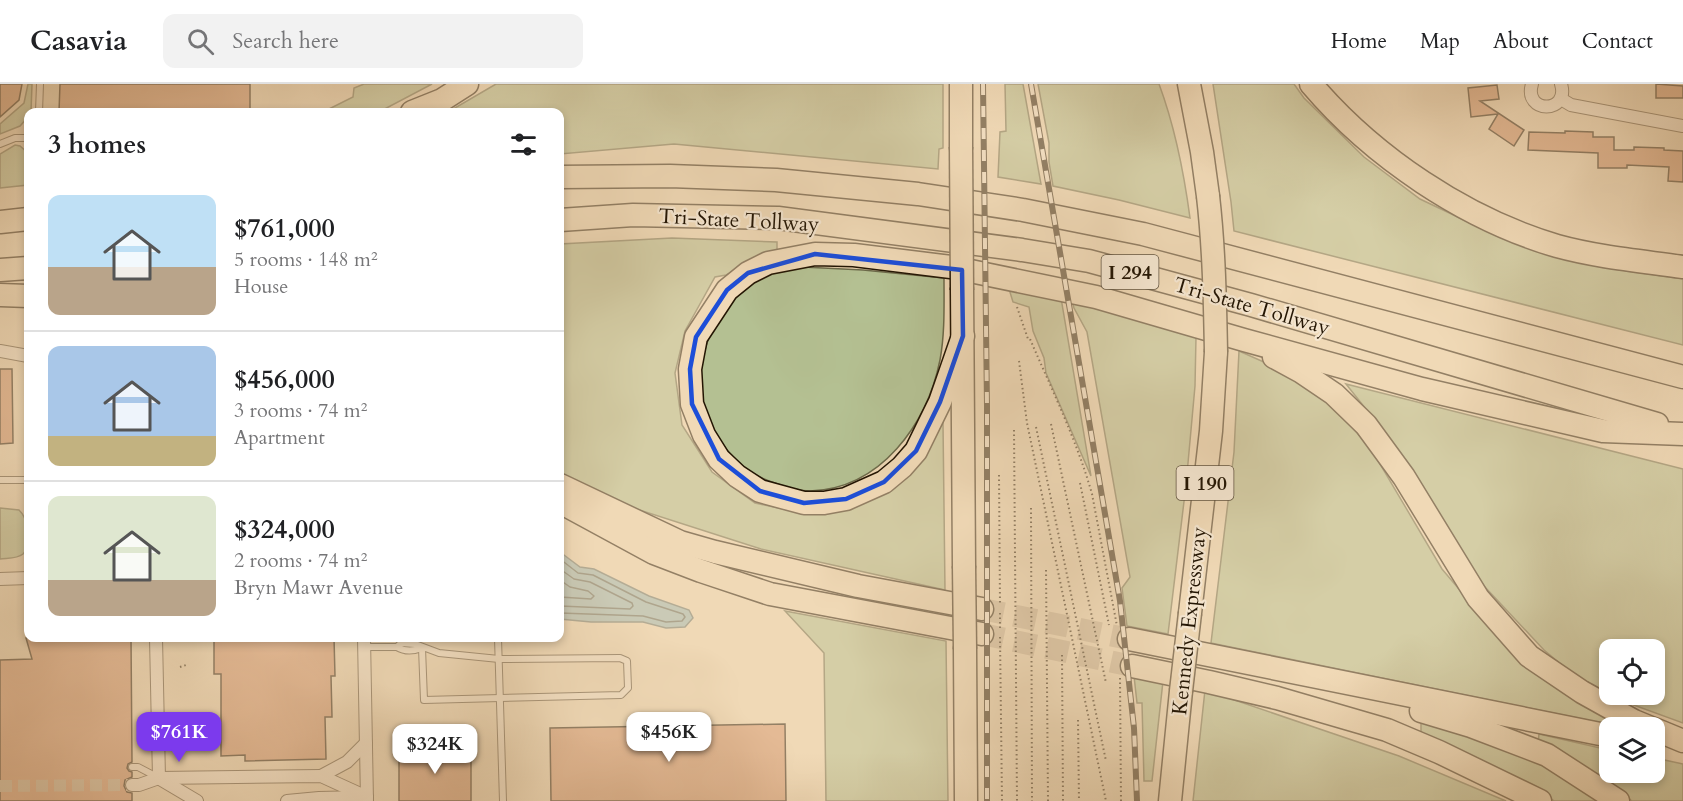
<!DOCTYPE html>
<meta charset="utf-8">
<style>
:root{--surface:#fff;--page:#f2f2f2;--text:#202124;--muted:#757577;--line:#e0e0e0;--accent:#7c3aed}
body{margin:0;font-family:Cardo,serif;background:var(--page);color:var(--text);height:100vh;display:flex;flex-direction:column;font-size:22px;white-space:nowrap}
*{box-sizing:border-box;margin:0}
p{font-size:20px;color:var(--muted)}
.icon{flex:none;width:33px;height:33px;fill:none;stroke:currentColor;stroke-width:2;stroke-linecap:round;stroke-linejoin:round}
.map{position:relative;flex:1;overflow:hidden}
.sheet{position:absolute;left:24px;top:24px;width:540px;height:534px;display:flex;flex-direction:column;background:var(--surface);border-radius:12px;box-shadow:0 3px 9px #0003}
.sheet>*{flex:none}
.fabs{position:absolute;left:1599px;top:555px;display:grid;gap:12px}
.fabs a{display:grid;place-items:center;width:66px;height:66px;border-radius:12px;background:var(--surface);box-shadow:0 3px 9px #0003;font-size:30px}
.price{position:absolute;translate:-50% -51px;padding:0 14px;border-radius:12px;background:#fff;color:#222;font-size:20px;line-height:39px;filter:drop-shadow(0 2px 3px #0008)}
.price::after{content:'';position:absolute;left:50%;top:36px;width:18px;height:14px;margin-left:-9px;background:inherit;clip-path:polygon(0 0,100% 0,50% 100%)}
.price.active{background:var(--accent);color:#fff}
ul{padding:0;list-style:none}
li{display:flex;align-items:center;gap:18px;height:150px;padding:0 24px}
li+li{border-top:2px solid var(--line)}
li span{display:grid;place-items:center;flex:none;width:168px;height:120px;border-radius:12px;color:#555}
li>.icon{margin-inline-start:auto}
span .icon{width:72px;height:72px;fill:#fffc;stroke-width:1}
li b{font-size:26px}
h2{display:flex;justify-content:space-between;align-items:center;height:72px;padding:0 24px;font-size:26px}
header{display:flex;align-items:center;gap:36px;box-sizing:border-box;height:84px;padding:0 30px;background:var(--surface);border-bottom:2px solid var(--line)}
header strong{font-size:28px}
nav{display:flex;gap:33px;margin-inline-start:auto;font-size:21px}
.search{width:420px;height:54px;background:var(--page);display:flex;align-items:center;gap:15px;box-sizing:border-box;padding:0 21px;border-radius:12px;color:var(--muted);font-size:22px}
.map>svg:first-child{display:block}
</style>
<header>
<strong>Casavia</strong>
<div class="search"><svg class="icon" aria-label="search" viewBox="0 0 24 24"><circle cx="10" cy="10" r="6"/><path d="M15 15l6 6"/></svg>Search here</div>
<nav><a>Home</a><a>Map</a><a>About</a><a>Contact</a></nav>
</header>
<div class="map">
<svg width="1683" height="717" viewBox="0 0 1683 717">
<rect width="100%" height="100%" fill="#f0d9b6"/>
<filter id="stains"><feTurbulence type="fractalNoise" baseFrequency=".00333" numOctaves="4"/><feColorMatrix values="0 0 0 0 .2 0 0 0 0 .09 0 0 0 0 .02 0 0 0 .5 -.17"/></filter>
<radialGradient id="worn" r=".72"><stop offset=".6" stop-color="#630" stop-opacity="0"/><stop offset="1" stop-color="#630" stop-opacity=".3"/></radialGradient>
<g fill="#b4c092" stroke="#6c6a4a" stroke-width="1.5">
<path d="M28 0H32L31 28H28V33L20 42 0 50V40L24 19Z"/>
<path d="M364 0H432L379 28H323L353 13 354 4Z"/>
<path d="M496 0H943V64L939 65 938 85 674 60 560 70V28H448Z"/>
<path d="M1005 0H1023L1041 100 998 93 1000 48 1006 47Z"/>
<path d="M1038 0H1159C1175 43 1184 89 1190 134L1119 116 1053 102 1049 78V59Z"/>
<path d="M1213 0H1294L1304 14 1364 73 1420 115 1504 155 1600 183 1683 195V261L1234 147 1231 118Z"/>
<path d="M15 61 20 62 28 69V101L0 104V70Z"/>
<path d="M672 154 777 158V166L726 191 715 193 685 247 675 289 682 341 712 388 755 419 788 426 820 427 924 366 943 339 945 506 761 465 627 422 560 389V160Z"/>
<path d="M803 183 863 186 944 194C944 221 945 249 940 276 927 340 881 405 810 407 798 407 785 403 775 399 769 397 763 395 758 392 745 386 736 377 727 366 700 332 694 297 708 256 717 229 741 203 768 191 778 186 792 186 803 183Z"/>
<path d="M1009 205 1061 214 1091 392 1046 289 1044 274 1033 247 1029 223 1013 218Z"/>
<path d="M1072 217 1196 253 1195 302 1186 401 1168 550 1127 542 1122 504 1130 493 1087 248 1074 224Z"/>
<path d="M1239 267 1293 291 1327 316 1370 363 1442 485 1513 569 1622 638 1621 643 1211 559 1234 368Z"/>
<path d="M1346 300 1683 385V639L1620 616 1610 610H1654V566H1610V610L1575 592 1544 566 1484 502 1385 349Z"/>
<path d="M0 424 19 426C28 434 33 460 23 470 17 475 8 474 0 475Z"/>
<path d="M785 527 946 557 948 717H826L824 569Z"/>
<path d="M1134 592 1163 597 1152 697H1144L1142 619H1137Z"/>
<path d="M1205 606 1399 672 1506 717H1193Z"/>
<path d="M1421 636C1484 656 1549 678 1603 717H1554L1540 708 1421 649Z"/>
<path d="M1539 650 1609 666 1610 688H1654L1655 674 1683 680V717H1632L1601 693 1538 659Z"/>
</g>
<path fill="#9cb9b6" stroke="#6c776e" stroke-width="1.5" d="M560 468 580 483 594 485 649 512 689 526 693 534 685 543 666 544 643 538H591L560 535Z"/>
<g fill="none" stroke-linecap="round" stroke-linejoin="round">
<g stroke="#60675c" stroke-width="1.5">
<path d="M560 475 578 489 593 491 646 518 683 530 685 533 682 537 666 538 643 532 560 529"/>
<path d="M560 485 574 495 590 498 632 519 633 522 630 525 560 522"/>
<path d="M560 496 570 503 588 507 594 512 591 515 560 513"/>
</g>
</g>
<g fill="#d6946d" stroke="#231503" stroke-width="1.5">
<path d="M0 0H22L19 16 0 33Z"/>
<path d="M60 0H250V28H59Z"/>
<path d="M1656 0 1683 2V14H1656Z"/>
<path d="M1497 1 1499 15 1480 17 1524 46 1514 62 1489 45 1498 30 1471 33 1468 4Z"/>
<path d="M1565 47 1593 48V53H1614V66H1634V63L1664 64V66L1683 67V98L1668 97 1669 83 1627 81V84H1598V69L1528 66 1529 48 1565 49Z"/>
<path d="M0 285H12L13 359 0 360Z"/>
<path d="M26 554H131L132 678 128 680 127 684 129 687 132 688V693L125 696 124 702 127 708 132 709V717H0V576L32 575Z"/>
<path d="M214 554H334L335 592H331L332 633H325L326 675 245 677V671L221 672V590H214Z"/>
<path d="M785 640 786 717H551L550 644Z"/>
<path d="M471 664V717H399V665Z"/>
</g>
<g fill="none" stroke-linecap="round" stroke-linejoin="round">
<path stroke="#c7b292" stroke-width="12" stroke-dasharray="12 6" stroke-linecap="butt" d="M0 702 132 701"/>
<g stroke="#c7b292" stroke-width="22" stroke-dasharray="22 11" stroke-linecap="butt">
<path d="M982 525 1129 555"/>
<path d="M982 550 1132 582"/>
</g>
<g stroke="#564630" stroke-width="8">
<g id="lane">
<path d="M39 28 40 0"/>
<path d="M0 60 15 54H28"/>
<path d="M0 396H28"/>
<path d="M498 554 503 717"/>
<path d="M364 563H397C405 568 414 567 422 564"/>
<path d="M397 563 401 559 415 560 439 569 499 575 620 574 627 577 628 604 621 611 424 616 422 564"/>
<path d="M132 683H138L159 694"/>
</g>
</g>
<g stroke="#564630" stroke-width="14">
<g id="street">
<path d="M1532 0C1523 30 1570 30 1561 0"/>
<path d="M1561 15 1571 21 1683 42"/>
<path d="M0 267 28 272"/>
<path d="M0 495 28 494"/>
<path d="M156 554 159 694"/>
<path d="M364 554 367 717"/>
<path d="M321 692 347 678 366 659"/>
<path d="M160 695 197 717"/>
<path d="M132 701H139L159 694 321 692 367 713"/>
<path d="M287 717 319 714 363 713"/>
</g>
</g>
<g stroke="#231503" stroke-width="25">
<g id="highway">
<path d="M1189 0 1202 68 1208 112"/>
<path d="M1311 0C1373 73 1465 135 1557 162 1597 173 1641 177 1683 183"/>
<path d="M412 28 442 16 467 0"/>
<path d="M961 63V0"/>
<path d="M560 93 670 92 776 96 918 110 1023 126 1143 150 1683 293"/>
<path d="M560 136 633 131 778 134 1022 166 1089 177 1251 221 1657 340"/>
<path d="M0 138 28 135"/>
<path d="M0 186 28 184"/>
<path d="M962 206 964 482"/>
<path d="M0 211 28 212"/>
<path d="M963 252 940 318 916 367 902 383 884 398 846 415 824 419H804L760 407 737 392 719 375 704 351 692 320 690 285 696 253 727 206 748 189 768 179 815 170 854 171 951 183 1096 213 1244 256 1422 305 1603 347 1683 350"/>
<path d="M1274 273 1300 287 1334 310 1366 341 1404 393 1478 514 1529 572 1582 608 1634 637 1651 644"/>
<path d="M560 401 680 458 715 468 858 502 982 525"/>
<path d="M560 418 654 469 701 487 770 510 982 550"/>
<path d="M1190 529 1211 347 1216 268"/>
<path d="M1129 555C1289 588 1449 621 1610 652"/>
<path d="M965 565 966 717"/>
<path d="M1132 582 1209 598 1277 614 1387 646 1439 668 1540 717"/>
<path d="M1421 627 1471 642 1547 671 1618 717"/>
<path d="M1654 645 1683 657"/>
<path d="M1170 717 1181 607"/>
</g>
</g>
<g stroke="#231503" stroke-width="2" stroke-dasharray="1.5 3" stroke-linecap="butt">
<path d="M1017 223 1028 255H1030C1052 306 1077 357 1092 410L1117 542"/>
<path d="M1019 277 1027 339 1106 717"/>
<path d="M1051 340 1106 599"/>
<path d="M1036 343 1106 677"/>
<path d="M1014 346 1017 717"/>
<path d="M999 391 1000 520"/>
<path d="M1080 399 1109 541"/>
<path d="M1031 424 1032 717"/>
<path d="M1046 486 1048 717"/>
<path d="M1000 529V547"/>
<path d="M1000 553 1002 717"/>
<path d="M1062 571 1063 717"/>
<path d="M180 583 186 581"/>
<path d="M1120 594 1121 717"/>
<path d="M1078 636 1079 717"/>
</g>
<use href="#lane" stroke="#f5e6d0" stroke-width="6"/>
<use href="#street" stroke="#f5e6d0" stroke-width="12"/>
<use href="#highway" stroke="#f0d9b6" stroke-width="22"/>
<g stroke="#231503" stroke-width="6">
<g id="rail">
<path d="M983 0 987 322V717"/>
<path d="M1031 0 1120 517 1134 644 1137 717"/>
</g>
</g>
<use href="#rail" stroke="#f5e6d0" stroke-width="4" stroke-dasharray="11" stroke-linecap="butt"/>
<g stroke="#231503" stroke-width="25" stroke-linecap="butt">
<g id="highway-bridge">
<path d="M961 63 962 206"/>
<path d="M1208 112C1214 164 1215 216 1216 268"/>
<path d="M964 482 965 565"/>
<path d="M1181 607 1190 529"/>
</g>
</g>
<use href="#highway-bridge" stroke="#f0d9b6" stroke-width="22"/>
</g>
<path d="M0 0H1683V717H0ZM815 170 962 186 963 252 940 318 916 367 884 398 846 415 804 419 760 407 719 375 692 320 690 285 696 253 727 206 748 189Z" fill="#f0d9b6" fill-opacity=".55" fill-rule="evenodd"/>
<path fill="none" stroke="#1d4ed8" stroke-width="4.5" stroke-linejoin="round" d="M815 170 962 186 963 252 940 318 916 367 884 398 846 415 804 419 760 407 719 375 692 320 690 285 696 253 727 206 748 189Z"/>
<g text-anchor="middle" stroke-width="4.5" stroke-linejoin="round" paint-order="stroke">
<g fill="#f5e6d0" stroke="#625440" stroke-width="1.5">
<rect x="1101.5" y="171" width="57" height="34" rx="4.5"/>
<rect x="1176.5" y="382" width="57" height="34" rx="4.5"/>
</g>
<g font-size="20" font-weight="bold" fill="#231503">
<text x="1130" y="195">I 294</text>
<text x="1205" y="406">I 190</text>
</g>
<g font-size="21" fill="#231503" stroke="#f5e6d0">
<text transform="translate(739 136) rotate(3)" y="7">Tri-State Tollway</text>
<text transform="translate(1252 222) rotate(16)" y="7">Tri-State Tollway</text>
<text transform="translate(1189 537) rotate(-84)" y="7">Kennedy Expressway</text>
</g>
</g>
<rect width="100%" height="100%" filter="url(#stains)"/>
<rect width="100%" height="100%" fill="url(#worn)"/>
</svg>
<div class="fabs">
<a><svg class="icon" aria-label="locate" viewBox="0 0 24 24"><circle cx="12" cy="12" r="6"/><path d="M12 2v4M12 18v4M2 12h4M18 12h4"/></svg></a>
<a><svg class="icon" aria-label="layers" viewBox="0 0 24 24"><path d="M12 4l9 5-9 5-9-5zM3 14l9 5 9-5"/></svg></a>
</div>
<b class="price active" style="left:179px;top:679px">$761K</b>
<b class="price" style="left:669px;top:679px">$456K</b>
<b class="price" style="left:435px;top:691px">$324K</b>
<section class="sheet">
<h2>3 homes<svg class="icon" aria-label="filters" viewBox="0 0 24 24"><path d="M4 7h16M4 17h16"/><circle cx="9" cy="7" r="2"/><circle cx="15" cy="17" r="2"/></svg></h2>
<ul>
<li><span style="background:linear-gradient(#bfe0f5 60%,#b9a48a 0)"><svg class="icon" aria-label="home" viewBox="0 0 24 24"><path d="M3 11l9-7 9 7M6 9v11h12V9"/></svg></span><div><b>$761,000</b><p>5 rooms · 148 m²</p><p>House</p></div></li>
<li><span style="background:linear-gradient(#a9c7e8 75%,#c2b280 0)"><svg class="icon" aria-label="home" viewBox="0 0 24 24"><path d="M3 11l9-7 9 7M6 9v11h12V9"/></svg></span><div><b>$456,000</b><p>3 rooms · 74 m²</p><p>Apartment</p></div></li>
<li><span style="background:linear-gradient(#dfe7d0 70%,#b9a48a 0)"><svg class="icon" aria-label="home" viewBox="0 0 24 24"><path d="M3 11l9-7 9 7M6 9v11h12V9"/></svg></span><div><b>$324,000</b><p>2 rooms · 74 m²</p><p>Bryn Mawr Avenue</p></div></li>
</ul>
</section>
</div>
